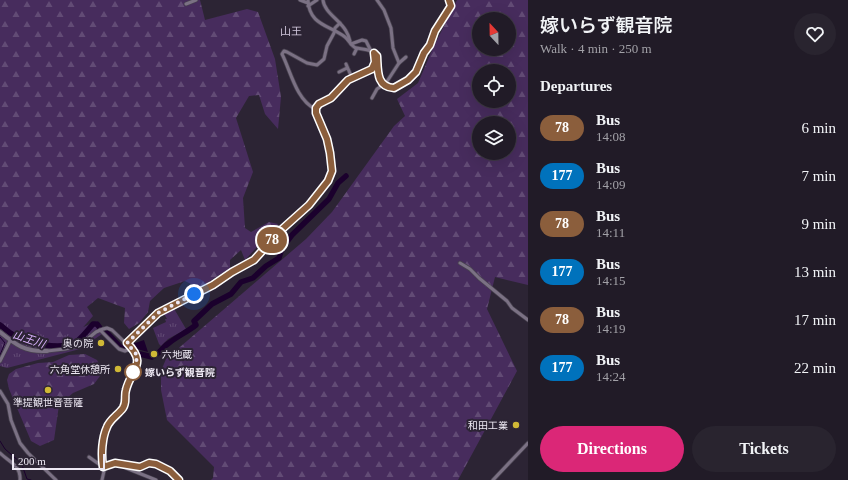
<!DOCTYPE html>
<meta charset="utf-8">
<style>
:root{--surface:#211b27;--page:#29242f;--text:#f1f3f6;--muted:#a2a1a7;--line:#3e3944;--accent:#db2777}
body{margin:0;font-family:"Times New Roman","Noto Sans JP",serif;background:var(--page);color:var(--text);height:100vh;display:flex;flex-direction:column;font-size:15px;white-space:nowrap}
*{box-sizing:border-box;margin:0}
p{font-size:13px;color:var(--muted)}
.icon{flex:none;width:22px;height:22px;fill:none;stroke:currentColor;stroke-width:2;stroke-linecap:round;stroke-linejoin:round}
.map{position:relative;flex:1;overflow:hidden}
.panel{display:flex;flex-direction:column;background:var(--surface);width:320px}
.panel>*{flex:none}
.badge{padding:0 8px;border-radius:13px;font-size:14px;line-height:26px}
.needle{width:26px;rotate:338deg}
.buttons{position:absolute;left:472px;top:12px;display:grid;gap:8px}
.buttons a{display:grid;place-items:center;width:44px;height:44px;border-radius:50%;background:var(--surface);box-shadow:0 4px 16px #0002,0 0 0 1px var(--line);font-size:20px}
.scale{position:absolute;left:12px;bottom:10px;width:93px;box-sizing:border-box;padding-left:4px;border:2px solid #ede8f3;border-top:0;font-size:11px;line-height:14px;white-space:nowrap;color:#ede8f3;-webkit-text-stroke:3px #2c2434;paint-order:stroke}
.you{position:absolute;width:20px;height:20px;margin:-10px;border:3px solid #fff;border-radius:50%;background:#1a73e8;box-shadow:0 0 0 6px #1a73e833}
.map>.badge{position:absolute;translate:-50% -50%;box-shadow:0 0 0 2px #fff}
h2{padding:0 12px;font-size:15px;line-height:36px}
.round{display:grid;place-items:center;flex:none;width:42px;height:42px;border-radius:21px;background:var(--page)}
.head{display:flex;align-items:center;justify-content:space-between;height:68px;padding:0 12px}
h1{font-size:19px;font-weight:600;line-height:30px}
.button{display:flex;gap:8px;margin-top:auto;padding:8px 12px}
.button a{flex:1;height:46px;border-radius:24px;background:var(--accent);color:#fff;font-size:16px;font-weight:600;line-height:46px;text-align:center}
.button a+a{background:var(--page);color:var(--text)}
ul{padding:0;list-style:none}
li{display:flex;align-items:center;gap:12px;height:48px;padding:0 12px}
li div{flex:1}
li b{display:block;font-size:15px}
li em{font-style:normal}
li .badge{min-width:44px;font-weight:700;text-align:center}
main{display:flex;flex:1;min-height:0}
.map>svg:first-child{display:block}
</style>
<main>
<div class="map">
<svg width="528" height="480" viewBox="0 0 528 480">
<defs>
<pattern id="forest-firs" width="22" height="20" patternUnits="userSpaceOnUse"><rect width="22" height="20" fill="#472c5d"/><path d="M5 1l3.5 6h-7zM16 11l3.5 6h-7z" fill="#624b75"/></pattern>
<pattern id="park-tufts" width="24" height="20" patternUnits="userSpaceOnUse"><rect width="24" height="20" fill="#472c5d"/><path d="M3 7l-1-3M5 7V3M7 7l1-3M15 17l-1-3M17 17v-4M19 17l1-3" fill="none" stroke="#624b75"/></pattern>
</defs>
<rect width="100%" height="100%" fill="#2c2434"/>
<g fill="url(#forest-firs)" fill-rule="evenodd">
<polygon points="0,0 200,0 205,20 247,9 258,12 275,59 281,97 278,129 265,114 259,95 249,96 236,118 253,172 243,198 245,228 251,232 269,222 278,224 245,260 241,250 230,260 230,268 199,288 185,281 164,288 150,301 148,312 139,323 129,329 124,323 125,308 98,298 87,307 93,316 79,332 65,340 42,340 0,319"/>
<path d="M457 0H528V285L495 277 487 309 517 371 458 480H211L213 478 214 467 167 420 161 390V371L166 359 306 239 332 212 394 126 405 116 397 99 418 83 433 48ZM479 19H509V49H479ZM479 71H509V101H479ZM479 123H509V153H479Z"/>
<polygon points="85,354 97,360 103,372 94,384 73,393 59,405 54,440 40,446 31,441 9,389 7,380 9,374 16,369 38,363 53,362 69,355"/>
</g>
<g fill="url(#park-tufts)">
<polygon points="173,307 186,329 168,339 161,346 159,344 153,328 166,322 165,319 167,319 163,312"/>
<polygon points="0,316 54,340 97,321 102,334 80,349 7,368 0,366"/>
</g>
<polygon fill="#1b002d" points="144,340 148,352 137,349 132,344"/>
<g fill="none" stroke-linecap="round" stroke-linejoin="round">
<g stroke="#1b002d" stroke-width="1">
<polyline points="0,337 5,343 0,355"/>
<polyline points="0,441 5,449 21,463"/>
<polyline points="22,465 27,479 31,480"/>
</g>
<g stroke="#1b002d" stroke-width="5.5">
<path d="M0 325C4 328 8 332 12 334 27 343 60 351 76 342 82 338 88 330 93 324H97L100 328"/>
<polyline points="106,332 121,348 129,348"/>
<path d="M140 354 152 357C160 354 162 347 169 343 178 336 187 332 196 325L194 321 212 304 231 294 241 282 253 278 266 266 279 258 282 248 292 235 329 199 338 183 346 176"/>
</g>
<g stroke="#48424f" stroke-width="4.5">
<g id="street">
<polyline points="300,0 308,3"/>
<path d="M323 0C324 12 340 20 346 31 348 34 349 37 350 41"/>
<polyline points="186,4 196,0"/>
<polyline points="308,6 317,0"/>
<polyline points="351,44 362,40 366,41 371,51"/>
<path d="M373 53 377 56C378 71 375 83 393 88L401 85 416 72 420 59 430 45 435 31 451 6 449 0"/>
<polyline points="354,54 357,48"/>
<polyline points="399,63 406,57"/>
<polyline points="346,64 352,78"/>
<polyline points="339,72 347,68"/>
<polyline points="372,98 377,89 386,83 399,63 393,48 391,28 384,10 377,0"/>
<path d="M315 109C296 99 291 72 282 54L284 51 287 52 307 63 317 65 324 59 327 46 334 33 335 28 340 23"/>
<polyline points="460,263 470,269 479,278 507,301 512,308 528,320"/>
<polyline points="100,330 119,349 125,351 132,348"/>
<path d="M127 343 158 313 213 285 232 272 254 260 280 231 309 205 319 192 330 177 332 164 327 139 316 113V108L319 104 331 98 348 80 372 69C376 63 376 57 371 51 366 49 361 49 356 48 351 46 349 40 345 37 329 25 309 25 308 0"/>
<polyline points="47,351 65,349 79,346 96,332 103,329 107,328 112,330 136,353 136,364 126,390 124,407 111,420 107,427 102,456 104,471 102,480"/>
<polyline points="0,361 10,341"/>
<polyline points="0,391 8,404 11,420 20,443 28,453 56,480"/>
<path d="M0 453C9 462 21 465 20 480"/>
<polyline points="89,457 103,467 115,463 140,467 149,463 156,464 170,471 179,480"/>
<polyline points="119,463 121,466 156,480"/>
<polyline points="493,480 528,443"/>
</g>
</g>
<g stroke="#48424f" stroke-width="5.5">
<path id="secondary" d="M0 332C16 345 25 352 47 351"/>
</g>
<use href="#street" stroke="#7b7184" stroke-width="3"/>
<use href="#secondary" stroke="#7b7184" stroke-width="4"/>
</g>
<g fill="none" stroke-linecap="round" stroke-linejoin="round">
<g stroke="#fff" stroke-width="9">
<path id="line" d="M179 480 170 471 156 464 149 463 140 467 115 463 103 467C101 454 102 438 107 427 110 419 118 415 123 408 127 402 124 396 126 390 131 369 148 364 127 343L158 313 213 285 232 272 254 260 280 231 309 205 328 181 332 171 330 153 327 139 316 113V108L319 104 331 98 348 80 372 69 375 62 374 53 377 56C378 70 376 87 394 88L408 80 416 72 424 53 430 45 435 31 451 6 449 0"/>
</g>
<use href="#line" stroke="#8b5e3c" stroke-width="6"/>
<polyline stroke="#ede8f3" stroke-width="4" stroke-dasharray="0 7.2" points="133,372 133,373 136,364 137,355 127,343 158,313 194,294"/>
</g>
<g fill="#d0b836" stroke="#2c2434" stroke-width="1.5">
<circle cx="101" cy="343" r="4"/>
<circle cx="154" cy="354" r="4"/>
<circle cx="118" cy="369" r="4"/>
<circle cx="48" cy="390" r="4"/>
<circle cx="516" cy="425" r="4"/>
</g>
<circle fill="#fff" stroke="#8b5e3c" stroke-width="2" cx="133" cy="372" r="8"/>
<g text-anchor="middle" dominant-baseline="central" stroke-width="4" stroke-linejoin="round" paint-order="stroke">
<g font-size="10" fill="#ede8f3" stroke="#2c2434" text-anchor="end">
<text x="93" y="343">奥の院</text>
<text x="162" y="354" text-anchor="start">六地蔵</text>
<text x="110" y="369">六角堂休憩所</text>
<text x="48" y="402" text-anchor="middle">準提観世音菩薩</text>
<text x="508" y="425">和田工業</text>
</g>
<g font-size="10" font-weight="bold" fill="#ede8f3" stroke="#2c2434" text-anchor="start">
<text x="145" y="372">嫁いらず観音院</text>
</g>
<g font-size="11" fill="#d0c6db" stroke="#2c2434">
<text x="291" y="31">山王</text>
</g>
<g font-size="11" font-style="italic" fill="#dab2fe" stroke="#2c2434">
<text transform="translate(29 339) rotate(19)">山王川</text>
</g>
</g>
</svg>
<div class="buttons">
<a><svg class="needle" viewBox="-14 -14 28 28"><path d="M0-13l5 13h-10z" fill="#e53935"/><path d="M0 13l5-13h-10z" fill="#a2a1a7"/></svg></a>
<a><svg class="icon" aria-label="locate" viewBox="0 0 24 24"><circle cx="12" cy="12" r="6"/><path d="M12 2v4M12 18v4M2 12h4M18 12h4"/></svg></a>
<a><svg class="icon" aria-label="layers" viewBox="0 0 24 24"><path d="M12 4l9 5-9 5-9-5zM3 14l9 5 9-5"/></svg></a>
</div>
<div class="scale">200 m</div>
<div class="you" style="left:194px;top:294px"></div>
<b class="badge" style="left:272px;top:240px;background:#8b5e3c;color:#fff">78</b>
</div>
<section class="panel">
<div class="head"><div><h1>嫁いらず観音院</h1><p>Walk · 4 min · 250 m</p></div><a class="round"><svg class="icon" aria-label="heart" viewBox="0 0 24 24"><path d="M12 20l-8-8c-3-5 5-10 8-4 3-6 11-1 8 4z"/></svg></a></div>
<h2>Departures</h2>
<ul>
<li><span class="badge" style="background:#8b5e3c;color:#fff">78</span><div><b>Bus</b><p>14:08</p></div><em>6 min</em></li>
<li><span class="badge" style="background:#0072bc;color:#fff">177</span><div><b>Bus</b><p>14:09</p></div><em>7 min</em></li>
<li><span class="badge" style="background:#8b5e3c;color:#fff">78</span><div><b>Bus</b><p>14:11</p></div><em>9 min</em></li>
<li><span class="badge" style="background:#0072bc;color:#fff">177</span><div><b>Bus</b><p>14:15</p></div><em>13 min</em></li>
<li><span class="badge" style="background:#8b5e3c;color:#fff">78</span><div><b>Bus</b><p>14:19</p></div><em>17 min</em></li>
<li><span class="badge" style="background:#0072bc;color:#fff">177</span><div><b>Bus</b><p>14:24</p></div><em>22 min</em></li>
</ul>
<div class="button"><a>Directions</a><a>Tickets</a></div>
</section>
</main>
